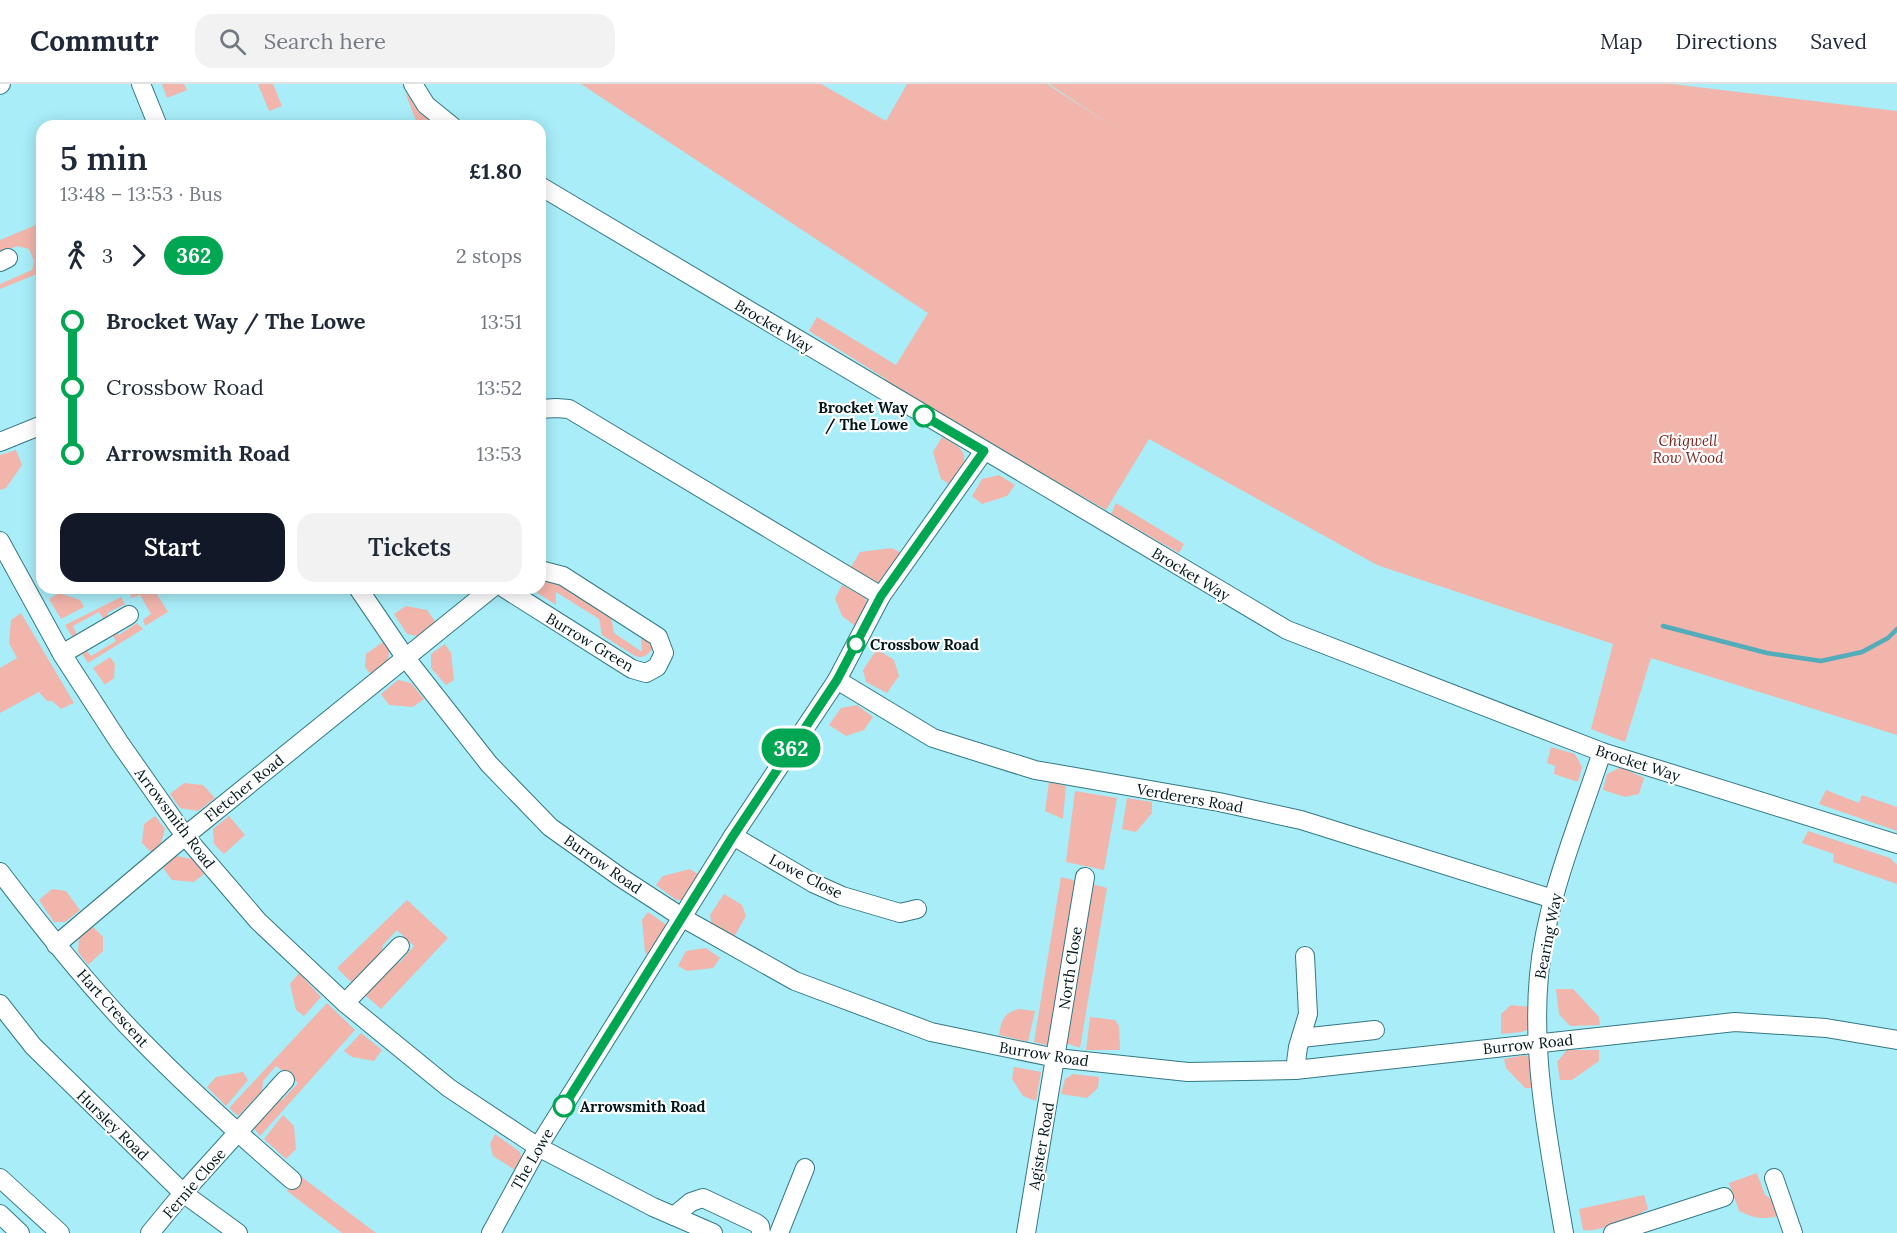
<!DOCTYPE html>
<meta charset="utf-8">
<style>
:root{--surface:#fff;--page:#f2f2f3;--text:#1f2937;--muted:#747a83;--line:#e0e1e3;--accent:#111827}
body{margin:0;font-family:Lora,serif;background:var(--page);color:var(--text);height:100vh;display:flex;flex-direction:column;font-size:22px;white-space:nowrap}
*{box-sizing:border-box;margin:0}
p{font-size:20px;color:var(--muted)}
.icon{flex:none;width:33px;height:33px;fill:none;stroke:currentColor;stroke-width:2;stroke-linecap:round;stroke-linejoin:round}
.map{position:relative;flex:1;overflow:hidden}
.drawer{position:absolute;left:36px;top:36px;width:510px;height:474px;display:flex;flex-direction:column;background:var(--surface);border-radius:18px;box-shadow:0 3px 15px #0003}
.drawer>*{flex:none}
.badge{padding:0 12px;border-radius:20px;font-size:21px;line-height:39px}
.map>.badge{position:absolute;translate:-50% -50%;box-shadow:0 0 0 3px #fff}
.legs{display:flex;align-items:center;gap:9px;height:66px;padding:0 24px;font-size:20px}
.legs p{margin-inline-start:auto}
.headline{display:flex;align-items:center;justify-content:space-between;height:102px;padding:0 24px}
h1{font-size:33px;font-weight:600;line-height:45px}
.button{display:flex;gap:12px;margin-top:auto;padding:12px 24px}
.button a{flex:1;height:69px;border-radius:18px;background:var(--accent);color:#fff;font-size:24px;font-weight:600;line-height:69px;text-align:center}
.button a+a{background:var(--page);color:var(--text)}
ul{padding:0 24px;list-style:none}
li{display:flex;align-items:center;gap:21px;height:66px;font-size:22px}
li i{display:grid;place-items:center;width:9px;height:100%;margin:0 8px;background:currentColor}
li i::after{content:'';width:15px;height:15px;margin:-8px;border:4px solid;border-radius:50%;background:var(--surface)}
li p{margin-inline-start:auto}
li:first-child i{background:linear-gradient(#0000 50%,currentColor 0)}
li:last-child i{background:linear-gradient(currentColor 50%,#0000 0)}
header{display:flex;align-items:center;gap:36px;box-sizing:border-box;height:84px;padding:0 30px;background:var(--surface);border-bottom:2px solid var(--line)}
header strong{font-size:28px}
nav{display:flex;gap:33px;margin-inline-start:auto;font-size:21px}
.search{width:420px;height:54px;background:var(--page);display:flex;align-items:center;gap:15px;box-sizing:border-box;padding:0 21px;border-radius:18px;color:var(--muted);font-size:22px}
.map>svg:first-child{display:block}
</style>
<header>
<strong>Commutr</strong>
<div class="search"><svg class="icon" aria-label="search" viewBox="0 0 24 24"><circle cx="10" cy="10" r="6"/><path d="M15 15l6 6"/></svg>Search here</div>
<nav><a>Map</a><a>Directions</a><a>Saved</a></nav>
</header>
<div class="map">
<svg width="1897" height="1149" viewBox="0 0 1897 1149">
<rect width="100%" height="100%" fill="#a8edf8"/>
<g fill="#f2b5ab">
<polygon points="162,0 184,0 187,6 167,14"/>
<polygon points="258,0 273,0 282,22 269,27"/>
<polygon points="581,0 821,0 886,37 907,0 1047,0 1115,44 1049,0 1672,0 1897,27 1897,651 1651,574 1625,658 1591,645 1613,560 1377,481 1149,355 1106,426 885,299 886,295 809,247 817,233 896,281 928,229"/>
<polygon points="405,8 435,42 418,42"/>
<polygon points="36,141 42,156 42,188 0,205 0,200 32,186 34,177 29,165 17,162 0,169 0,156"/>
<path d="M942 353C972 368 968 376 952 402L941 395 933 368Z"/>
<polygon points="16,366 22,381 6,404 0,406 0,371"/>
<polygon points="999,391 1015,401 1007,412 982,420 972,412 982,395"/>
<polygon points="1116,419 1184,460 1179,469 1111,430"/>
<polygon points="892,464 903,470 886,498 876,498 851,483 860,468"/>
<path d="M540 493 560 500 611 532 614 549 642 568 641 552 652 557 654 562C649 570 645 575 635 572L602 551 599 535 556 508V521L530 504H540Z"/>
<polygon points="842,501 866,514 868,527 858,544 842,532 835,514"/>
<polygon points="139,504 153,504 168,528 145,542 143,536 151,530 140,511 132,514 129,508"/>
<polygon points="59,509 80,516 84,523 61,535 49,515"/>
<polygon points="121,513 125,520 107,529 109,535 105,537 99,528 73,542 77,551 73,554 65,541"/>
<polygon points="406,522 427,526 437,540 421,553 407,550 394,530"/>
<polygon points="21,529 74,619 61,625 52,617 47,617 39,608 0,629 0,584 17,574 9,559 11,536"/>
<polygon points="137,539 143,545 88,579 81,568 86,566 91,572 116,557 111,548 114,546 119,551"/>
<polygon points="383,558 389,565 388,580 372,592 365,583 366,570"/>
<polygon points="445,560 451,569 454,596 446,601 431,584 431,570"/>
<polygon points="877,565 894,576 899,592 887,609 866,598 863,586"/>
<polygon points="110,573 115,580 114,594 105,601 93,584"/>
<polygon points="398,596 411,599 424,615 413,623 389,621 381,610"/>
<polygon points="857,621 873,633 864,646 846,652 829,641 841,624"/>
<polygon points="1551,663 1575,670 1582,683 1578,698 1554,690 1555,682 1547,679"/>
<polygon points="1621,683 1644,694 1639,710 1625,713 1603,706 1607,690"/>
<polygon points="1049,698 1066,702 1063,735 1045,727"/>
<polygon points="184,699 203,701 215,714 198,727 180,724 170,710"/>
<polygon points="1826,706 1859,719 1862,711 1897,723 1897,747 1819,720"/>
<polygon points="1075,707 1117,714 1104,786 1066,778"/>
<polygon points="1127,714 1152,718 1152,729 1136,748 1122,745"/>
<polygon points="155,732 165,745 161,759 151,768 142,759 144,740"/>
<polygon points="229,732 245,751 224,770 214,760 213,745"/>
<polygon points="1808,747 1890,774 1897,781 1897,800 1833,778 1834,770 1802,759"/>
<polygon points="176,772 193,775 204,790 194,798 172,796 163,784"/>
<polygon points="690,785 704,794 689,816 676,816 656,801 663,792"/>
<polygon points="1061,793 1077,797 1051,962 1034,958"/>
<polygon points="1088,799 1107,804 1080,964 1066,959"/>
<polygon points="52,805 66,807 80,826 65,838 54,838 39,816"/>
<polygon points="724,810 742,821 746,832 734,853 712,840 710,831"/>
<polygon points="407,816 448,854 381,925 364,910 393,880 400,878 414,862 397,846 383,861 380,874 354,901 337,884"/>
<polygon points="648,828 665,840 668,852 653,874 645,869 642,836"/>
<polygon points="92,842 103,853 103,867 88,881 78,868 79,852"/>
<polygon points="706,864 720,874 713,884 687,887 678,882 686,867"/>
<polygon points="299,889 321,913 304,932 296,926 290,900"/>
<polygon points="1556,905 1573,905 1599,933 1600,941 1570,942 1559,930"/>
<polygon points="327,919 355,946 260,1052 252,1042 274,1017 282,1016 298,999 276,982 263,997 262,1007 238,1032 229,1024"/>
<polygon points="1511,921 1531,923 1529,945 1522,948 1501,950 1501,930"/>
<path d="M1019 925 1035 927 1028 958 999 951C1001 937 1004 928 1019 925Z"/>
<polygon points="1090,933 1115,936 1119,942 1120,966 1086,966"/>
<polygon points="361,949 382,966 374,977 352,973 344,967"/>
<polygon points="1567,966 1599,966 1599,977 1572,996 1560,996 1557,978"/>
<polygon points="1526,971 1536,980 1538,1004 1525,1004 1506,984 1504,975"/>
<polygon points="1014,983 1041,988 1036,1017 1023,1012 1012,995"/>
<polygon points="243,988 248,996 226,1022 207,1003 216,993"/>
<polygon points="1073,990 1099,993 1098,1004 1087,1014 1061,1010 1065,995"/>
<polygon points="283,1031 294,1042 296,1065 286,1075 264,1055"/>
<polygon points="495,1050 520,1068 522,1078 517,1087 493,1072 490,1060"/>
<path d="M1757 1089 1765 1111 1774 1117 1779 1132C1762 1136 1754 1134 1739 1127L1729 1099Z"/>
<polygon points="299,1091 376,1149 342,1149 287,1107"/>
<path d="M1644 1111 1648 1125C1635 1133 1597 1149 1583 1146L1579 1125Z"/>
</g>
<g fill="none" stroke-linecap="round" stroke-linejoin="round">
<polyline stroke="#53acba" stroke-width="4.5" points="1663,542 1767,569 1821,577 1862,568 1888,554 1897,545"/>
<g stroke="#347883" stroke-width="20">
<g id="minor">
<polyline points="141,0 158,42"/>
<polyline points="413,0 426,21 452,42"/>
<polyline points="0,1 1,0"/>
<polyline points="540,102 1287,546 1602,668 1897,760"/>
<polyline points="0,178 8,174"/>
<polyline points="540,325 556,324 569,325 881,512"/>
<polyline points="0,358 42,341"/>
<polyline points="0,457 62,570 119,658 185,752 258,837 345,919 449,1004 538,1063 653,1123 713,1149"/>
<polyline points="358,504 405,573 489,680 550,743 620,793 683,834 795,897 931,948 1056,974 1188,988 1295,986 1735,938 1826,944 1897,956"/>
<polyline points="504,504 632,585 646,589 657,583 664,569 658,553 563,492 540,486"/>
<polyline points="62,570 129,531"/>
<polyline points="837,596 933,654 1035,686 1219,718 1301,736 1553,815"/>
<polyline points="733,752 813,799 842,812 900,829 917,825"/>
<path d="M0 788C44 846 90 904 141 956 189 1005 240 1051 292 1096"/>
<polyline points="56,861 185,752 492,504"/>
<polyline points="345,919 400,862"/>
<polyline points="0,920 33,962 183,1109 238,1149"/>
<polyline points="1301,954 1375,946"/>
<polyline points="1295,986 1298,963 1308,930 1305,872"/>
<polyline points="0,1094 60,1149"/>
<polyline points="1774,1094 1793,1149"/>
<polyline points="0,1130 20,1149"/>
<polyline points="674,1132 691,1118 703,1114 756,1139 760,1142 761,1149"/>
<polyline points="150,1149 183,1109 285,996"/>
<polyline points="491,1149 538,1063 733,752 837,596 881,512 984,367"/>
<polyline points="779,1149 805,1084"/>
<polyline points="1026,1149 1085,793"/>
<path d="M1564 1149C1550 1066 1531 976 1539 891 1546 815 1578 741 1602 668"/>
<polyline points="1613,1149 1724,1113"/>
</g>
</g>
<use href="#minor" stroke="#fff" stroke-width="18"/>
</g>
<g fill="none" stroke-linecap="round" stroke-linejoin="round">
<g stroke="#fff" stroke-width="14">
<polyline id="line-1" points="564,1022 733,752 837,596 881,512 984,367 924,332"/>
</g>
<use href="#line-1" stroke="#00a651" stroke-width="9"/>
</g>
<g fill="#fff" stroke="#00a651" stroke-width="3">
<circle cx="924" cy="332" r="10"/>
<circle cx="856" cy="560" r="8"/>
<circle cx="564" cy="1022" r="10"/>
</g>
<g text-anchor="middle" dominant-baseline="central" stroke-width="4.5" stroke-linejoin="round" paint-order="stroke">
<g font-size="15" fill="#00161a" stroke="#fff">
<text transform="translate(774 242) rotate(31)">Brocket Way</text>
<text transform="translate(1191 490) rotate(31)">Brocket Way</text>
<text transform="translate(590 558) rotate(31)">Burrow Green</text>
<text transform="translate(1638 679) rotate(18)">Brocket Way</text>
<text transform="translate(244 704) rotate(-39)">Fletcher Road</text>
<text transform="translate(1190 714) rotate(10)">Verderers Road</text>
<text transform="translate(175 734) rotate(53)">Arrowsmith Road</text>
<text transform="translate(603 780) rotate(35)">Burrow Road</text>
<text transform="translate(806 792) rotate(27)">Lowe Close</text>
<text transform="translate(1548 852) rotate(-79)">Bearing Way</text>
<text transform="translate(1070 884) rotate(-81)">North Close</text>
<text transform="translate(113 924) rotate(48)">Hart Crescent</text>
<text transform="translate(1528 960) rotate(-6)">Burrow Road</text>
<text transform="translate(1044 970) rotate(9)">Burrow Road</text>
<text transform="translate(113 1041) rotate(44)">Hursley Road</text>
<text transform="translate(1041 1062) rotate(-80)">Agister Road</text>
<text transform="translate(532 1075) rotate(-60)">The Lowe</text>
<text transform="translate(194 1099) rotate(-49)">Fernie Close</text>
</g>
<g font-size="15" font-weight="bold" fill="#00161a" stroke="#fff" text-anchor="start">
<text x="908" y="323" text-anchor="end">Brocket Way<tspan x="908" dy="17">/ The Lowe</tspan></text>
<text x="870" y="560">Crossbow Road</text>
<text x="580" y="1022">Arrowsmith Road</text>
</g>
<g font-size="15" font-style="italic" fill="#77251d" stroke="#fff">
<text x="1688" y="356">Chigwell<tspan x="1688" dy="17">Row Wood</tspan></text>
</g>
</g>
</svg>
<b class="badge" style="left:791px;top:664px;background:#00a651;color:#fff">362</b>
<section class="drawer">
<div class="headline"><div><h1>5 min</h1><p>13:48 – 13:53 · Bus</p></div><b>£1.80</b></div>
<div class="legs"><svg class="icon" aria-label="walk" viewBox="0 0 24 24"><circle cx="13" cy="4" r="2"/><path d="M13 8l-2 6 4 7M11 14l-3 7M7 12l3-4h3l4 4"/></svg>3<svg class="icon" aria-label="forward" viewBox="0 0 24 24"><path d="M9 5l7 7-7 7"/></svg><b class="badge" style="background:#00a651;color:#fff">362</b><p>2 stops</p></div>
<ul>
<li><i style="color:#00a651"></i><b>Brocket Way / The Lowe</b><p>13:51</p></li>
<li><i style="color:#00a651"></i><span>Crossbow Road</span><p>13:52</p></li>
<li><i style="color:#00a651"></i><b>Arrowsmith Road</b><p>13:53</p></li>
</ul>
<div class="button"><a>Start</a><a>Tickets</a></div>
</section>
</div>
